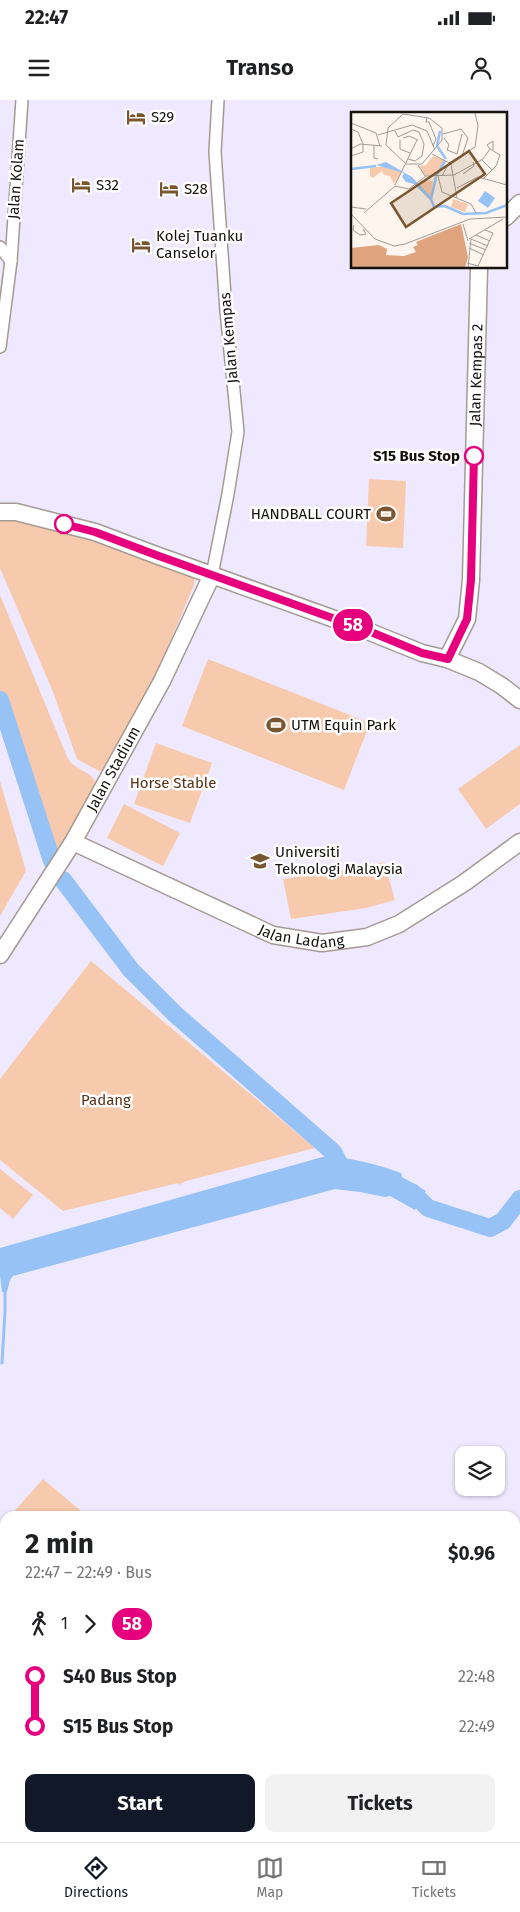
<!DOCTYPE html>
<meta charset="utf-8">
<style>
:root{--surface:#fff;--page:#f2f2f2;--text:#202124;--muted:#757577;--line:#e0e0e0;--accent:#111827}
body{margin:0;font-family:"Fira Sans",sans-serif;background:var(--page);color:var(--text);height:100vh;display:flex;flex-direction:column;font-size:19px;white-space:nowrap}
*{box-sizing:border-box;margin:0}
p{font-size:16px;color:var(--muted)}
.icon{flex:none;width:28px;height:28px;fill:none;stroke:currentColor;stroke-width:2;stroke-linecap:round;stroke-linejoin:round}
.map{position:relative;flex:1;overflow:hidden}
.panel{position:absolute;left:0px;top:1411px;width:520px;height:331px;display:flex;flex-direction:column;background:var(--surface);border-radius:15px 15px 0 0;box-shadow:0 1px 4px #0004}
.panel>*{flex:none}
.badge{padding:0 10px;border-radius:16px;font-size:18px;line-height:32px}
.controls{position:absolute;left:455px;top:1346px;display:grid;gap:10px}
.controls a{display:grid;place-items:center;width:50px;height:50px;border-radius:10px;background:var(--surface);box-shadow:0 1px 4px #0004;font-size:25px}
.map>.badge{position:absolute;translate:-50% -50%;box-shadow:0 0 0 2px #fff}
.legs{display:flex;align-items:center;gap:8px;height:55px;padding:0 25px;font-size:16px}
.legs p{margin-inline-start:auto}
.headline{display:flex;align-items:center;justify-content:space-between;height:85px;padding:0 25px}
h1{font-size:28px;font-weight:700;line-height:38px}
.cta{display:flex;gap:10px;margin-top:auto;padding:10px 25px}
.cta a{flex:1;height:58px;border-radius:10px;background:var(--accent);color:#fff;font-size:20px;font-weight:700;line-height:58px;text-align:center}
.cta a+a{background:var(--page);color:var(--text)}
ul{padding:0 25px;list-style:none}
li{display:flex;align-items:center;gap:18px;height:50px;font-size:19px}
li i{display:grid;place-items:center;width:8px;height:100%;margin:0 6px;background:currentColor}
li i::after{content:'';width:12px;height:12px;margin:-6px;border:4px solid;border-radius:50%;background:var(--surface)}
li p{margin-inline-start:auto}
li:first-child i{background:linear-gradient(#0000 50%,currentColor 0)}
li:last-child i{background:linear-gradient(currentColor 50%,#0000 0)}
.status{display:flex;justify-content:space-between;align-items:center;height:35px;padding:0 25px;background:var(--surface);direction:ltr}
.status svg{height:14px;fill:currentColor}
header{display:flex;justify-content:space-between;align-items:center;height:65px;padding:0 25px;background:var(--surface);font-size:22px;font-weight:700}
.tab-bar{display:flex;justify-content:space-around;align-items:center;height:70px;border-top:1px solid var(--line);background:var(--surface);font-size:14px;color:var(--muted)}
.tab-bar a{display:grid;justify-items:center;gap:2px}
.tab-bar .selected{color:var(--accent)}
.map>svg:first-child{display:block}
</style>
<div class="status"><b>22:47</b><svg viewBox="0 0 49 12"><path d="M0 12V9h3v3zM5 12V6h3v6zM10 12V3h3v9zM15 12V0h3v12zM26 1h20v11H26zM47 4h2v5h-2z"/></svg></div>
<header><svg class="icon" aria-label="menu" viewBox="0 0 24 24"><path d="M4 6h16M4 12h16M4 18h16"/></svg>Transo<svg class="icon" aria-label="person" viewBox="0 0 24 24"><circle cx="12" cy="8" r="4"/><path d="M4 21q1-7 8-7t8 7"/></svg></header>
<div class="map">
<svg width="520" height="1742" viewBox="0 0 520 1742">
<rect width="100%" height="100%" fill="#fef5ef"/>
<path fill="#eee9ff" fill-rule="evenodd" d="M0 0H520V1742H0ZM352 14H506V168H352ZM464 1355H496V1388H464ZM5 1416H515V1738H5Z"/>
<g fill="#f8caad">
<polygon points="369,379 406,381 403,448 366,446"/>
<polygon points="0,416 4,416 141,455 195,476 194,485 151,587 105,670 99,671 77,659 53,592 0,468"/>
<path d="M0 495 68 659C76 671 92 671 97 685L56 761 0 591Z"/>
<polygon points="208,559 370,623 344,690 182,626"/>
<polygon points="156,643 212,663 190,723 134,704"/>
<polygon points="520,645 520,704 486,729 458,689"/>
<polygon points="0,681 26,771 0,816"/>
<polygon points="124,704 180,733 163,766 107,738"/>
<polygon points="384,762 395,800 366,808 291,819 283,779 358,768"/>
<polygon points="91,861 315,1048 186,1081 179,1085 178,1083 63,1111 0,1060 0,979"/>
<polygon points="0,1069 33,1095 13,1119 0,1108"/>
<polygon points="43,1379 87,1416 10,1416"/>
<polygon points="5,1422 5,1573 0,1579 0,1427"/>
</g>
<path fill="#97c2f6" d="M326 1056C353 1058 376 1064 401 1073L402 1077 426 1091 415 1110 390 1096 385 1097 360 1092 335 1089 13 1176 10 1180 7 1192H2L0 1176V1148Z"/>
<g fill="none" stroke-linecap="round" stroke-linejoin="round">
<polyline stroke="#97c2f6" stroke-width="3" points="2,1263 5,1212 5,1189"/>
<g stroke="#97c2f6" stroke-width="18">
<polyline points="0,600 52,761"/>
<polyline points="63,780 131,870 175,914 333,1052 344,1072 349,1073"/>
<polyline points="402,1088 413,1093 428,1108 490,1128 503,1121 520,1099"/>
</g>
<g stroke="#a59a93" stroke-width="14">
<g id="street">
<polyline points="0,147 11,161"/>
<polyline points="0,247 11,161 22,0"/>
<polyline points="212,475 228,394 238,332 226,211 215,52 218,0"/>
</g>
</g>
<g stroke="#a59a93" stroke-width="19">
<g id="secondary">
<polyline points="506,117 520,103"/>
<polyline points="0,412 16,412 95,432 156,455 365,530 422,553 447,559 479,572 502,586 520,600"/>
<path id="s1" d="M447 559 467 519 471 480 479 168"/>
<path id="s2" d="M73 742 273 835 322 843 367 837 399 824 464 783 520 742"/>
<path id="s3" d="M0 855 73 742 162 581 212 475"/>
</g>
</g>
<use href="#street" stroke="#fff" stroke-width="11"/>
<use href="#secondary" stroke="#fff" stroke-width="16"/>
</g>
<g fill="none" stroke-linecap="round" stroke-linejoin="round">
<g stroke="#fff" stroke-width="11">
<polyline id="line-1" points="64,424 95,432 156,455 366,530 422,553 448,559 467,519 471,480 474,356"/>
</g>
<use href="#line-1" stroke="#e6007e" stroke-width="8"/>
</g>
<defs>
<g id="hotel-bare" transform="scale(1.5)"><path d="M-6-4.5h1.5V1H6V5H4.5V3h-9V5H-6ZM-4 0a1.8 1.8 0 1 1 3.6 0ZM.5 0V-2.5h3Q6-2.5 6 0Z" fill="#79562f" stroke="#fff" stroke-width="2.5" paint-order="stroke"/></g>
<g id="stadium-bare" transform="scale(1.5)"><path d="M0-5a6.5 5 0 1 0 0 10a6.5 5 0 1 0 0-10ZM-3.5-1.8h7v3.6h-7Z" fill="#79562f" stroke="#fff" stroke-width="2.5" paint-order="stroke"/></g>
<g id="university-bare" transform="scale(1.5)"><path d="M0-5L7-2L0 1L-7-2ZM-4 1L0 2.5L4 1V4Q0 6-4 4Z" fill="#79562f" stroke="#fff" stroke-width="2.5" paint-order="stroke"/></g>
</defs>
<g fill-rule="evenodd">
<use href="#hotel-bare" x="136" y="17"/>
<use href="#hotel-bare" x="81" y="85"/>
<use href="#hotel-bare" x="169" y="89"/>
<use href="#hotel-bare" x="141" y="145"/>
<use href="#stadium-bare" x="386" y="414"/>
<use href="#stadium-bare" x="276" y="625"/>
<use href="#university-bare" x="260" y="761"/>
</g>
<g fill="#fff" stroke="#e6007e" stroke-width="2.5">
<circle cx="474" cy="356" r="9"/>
<circle cx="64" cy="424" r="9"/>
</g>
<g text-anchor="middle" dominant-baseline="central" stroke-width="5" stroke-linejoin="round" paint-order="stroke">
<g font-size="15" fill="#15110f" stroke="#fff" text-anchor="start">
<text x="151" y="17">S29</text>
<text x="96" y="85">S32</text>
<text x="184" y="89">S28</text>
<text x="156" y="136">Kolej Tuanku<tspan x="156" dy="17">Canselor</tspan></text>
<text x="371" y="414" text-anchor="end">HANDBALL COURT</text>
<text x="291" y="625">UTM Equin Park</text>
<text x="275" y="752">Universiti<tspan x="275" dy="17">Teknologi Malaysia</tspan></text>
</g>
<g font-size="15" fill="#15110f" stroke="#fff">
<text transform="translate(16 79) rotate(-86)">Jalan Kolam</text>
<text transform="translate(229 238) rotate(-95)">Jalan Kempas</text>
<text stroke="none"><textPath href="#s1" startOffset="289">Jalan Kempas 2</textPath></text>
<text stroke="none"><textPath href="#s3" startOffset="218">Jalan Stadium</textPath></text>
<text stroke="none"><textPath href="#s2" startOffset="249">Jalan Ladang</textPath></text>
</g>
<g font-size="15" font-weight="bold" fill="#15110f" stroke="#fff" text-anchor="end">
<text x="460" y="356">S15 Bus Stop</text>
</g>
<g font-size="15" fill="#593215" stroke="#fff">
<text x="173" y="683">Horse Stable</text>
<text x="106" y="1000">Padang</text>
</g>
</g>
<g transform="translate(351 12)">
<rect width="156" height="156" fill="#fef5ef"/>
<path d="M82 44 93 48 90 56 84 63H73L69 54 75 53ZM25 55H38L51 60 43 72 39 64 33 63 31 59 22 66 19 64V56ZM69 68 82 69 80 85 68 73ZM102 87 117 92 114 100 100 95Z" fill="#f8caad"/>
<path d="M110 112 117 145 114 156H0V136L28 133 36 137 35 143 53 144 65 140 62 135 67 133 65 130Z" fill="#dfa47d"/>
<path d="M35 50 61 65 80 85 82 91 63 72 55 70 51 65 53 61 25 53ZM134 79 144 86 137 96 127 89Z" fill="#97c2f6"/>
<path fill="none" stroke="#97c2f6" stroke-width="2.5" d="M89 19 86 34 95 47M0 57 25 54M85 64 94 49M85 65 80 87 83 95 94 94 112 102 135 101 156 93"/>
<path fill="none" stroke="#a19a95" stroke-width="1" d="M124 1 127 14 124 35M52 2 78 6 91 16V28L71 52H55L35 33 37 16ZM76 6 75 10H78L85 27 82 34M0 11 25 21 29 34M0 17 7 20 12 32V40L0 44M44 19 47 25 62 18 68 20 73 32 71 44 64 49 57 47M92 22 110 17 117 26 111 44M27 23 61 13 76 19 84 38M52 26 58 24 67 28M93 26 98 33 96 38 106 42M49 28V37L59 41M23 33V46L27 47M0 37 9 32 31 34M139 37 136 33 142 29V38M81 42 100 52 106 86M106 42 111 22M130 47 141 58M67 53 74 64 103 63 132 47 139 37M112 62 123 54 122 50M87 64 91 80 120 92 125 101M91 64 98 51 124 35M133 66 145 54 149 43 139 37M44 73 66 28M44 74 58 77 75 64M106 76 127 65 156 73M0 95 15 97M13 101 44 74M0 102 24 127 43 134 54 132 119 107 156 105M112 112 117 129M3 113 2 118 9 123 15 122 12 117M125 123 139 129M118 127 152 107M120 127 137 134M118 131 135 138M118 136 133 143M116 151 127 154 142 121 134 118M117 156 120 127"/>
<path fill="#79562f" fill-opacity="0.15" stroke="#79562f" stroke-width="2.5" d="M118 39 134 62 55 115 40 91Z"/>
<rect width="156" height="156" fill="none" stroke="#15110f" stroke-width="2.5"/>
</g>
</svg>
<div class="controls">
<a><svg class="icon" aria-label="layers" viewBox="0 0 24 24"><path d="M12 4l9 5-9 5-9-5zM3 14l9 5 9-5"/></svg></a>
</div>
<b class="badge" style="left:353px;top:525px;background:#e6007e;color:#fff">58</b>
<section class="panel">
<div class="headline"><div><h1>2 min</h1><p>22:47 – 22:49 · Bus</p></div><b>$0.96</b></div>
<div class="legs"><svg class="icon" aria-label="walk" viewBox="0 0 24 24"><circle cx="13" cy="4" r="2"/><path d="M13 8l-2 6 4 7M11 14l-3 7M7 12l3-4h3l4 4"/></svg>1<svg class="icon" aria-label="forward" viewBox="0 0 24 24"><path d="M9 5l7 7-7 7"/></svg><b class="badge" style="background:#e6007e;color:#fff">58</b></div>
<ul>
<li><i style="color:#e6007e"></i><b>S40 Bus Stop</b><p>22:48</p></li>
<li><i style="color:#e6007e"></i><b>S15 Bus Stop</b><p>22:49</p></li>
</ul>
<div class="cta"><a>Start</a><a>Tickets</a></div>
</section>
</div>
<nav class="tab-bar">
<a class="selected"><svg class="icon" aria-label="directions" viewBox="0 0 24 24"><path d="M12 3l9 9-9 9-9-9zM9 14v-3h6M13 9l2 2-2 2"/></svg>Directions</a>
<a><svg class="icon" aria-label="map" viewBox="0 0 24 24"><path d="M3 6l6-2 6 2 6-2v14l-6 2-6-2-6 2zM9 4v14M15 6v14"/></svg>Map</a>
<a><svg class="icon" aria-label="tickets" viewBox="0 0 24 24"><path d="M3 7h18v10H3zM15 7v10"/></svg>Tickets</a>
</nav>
